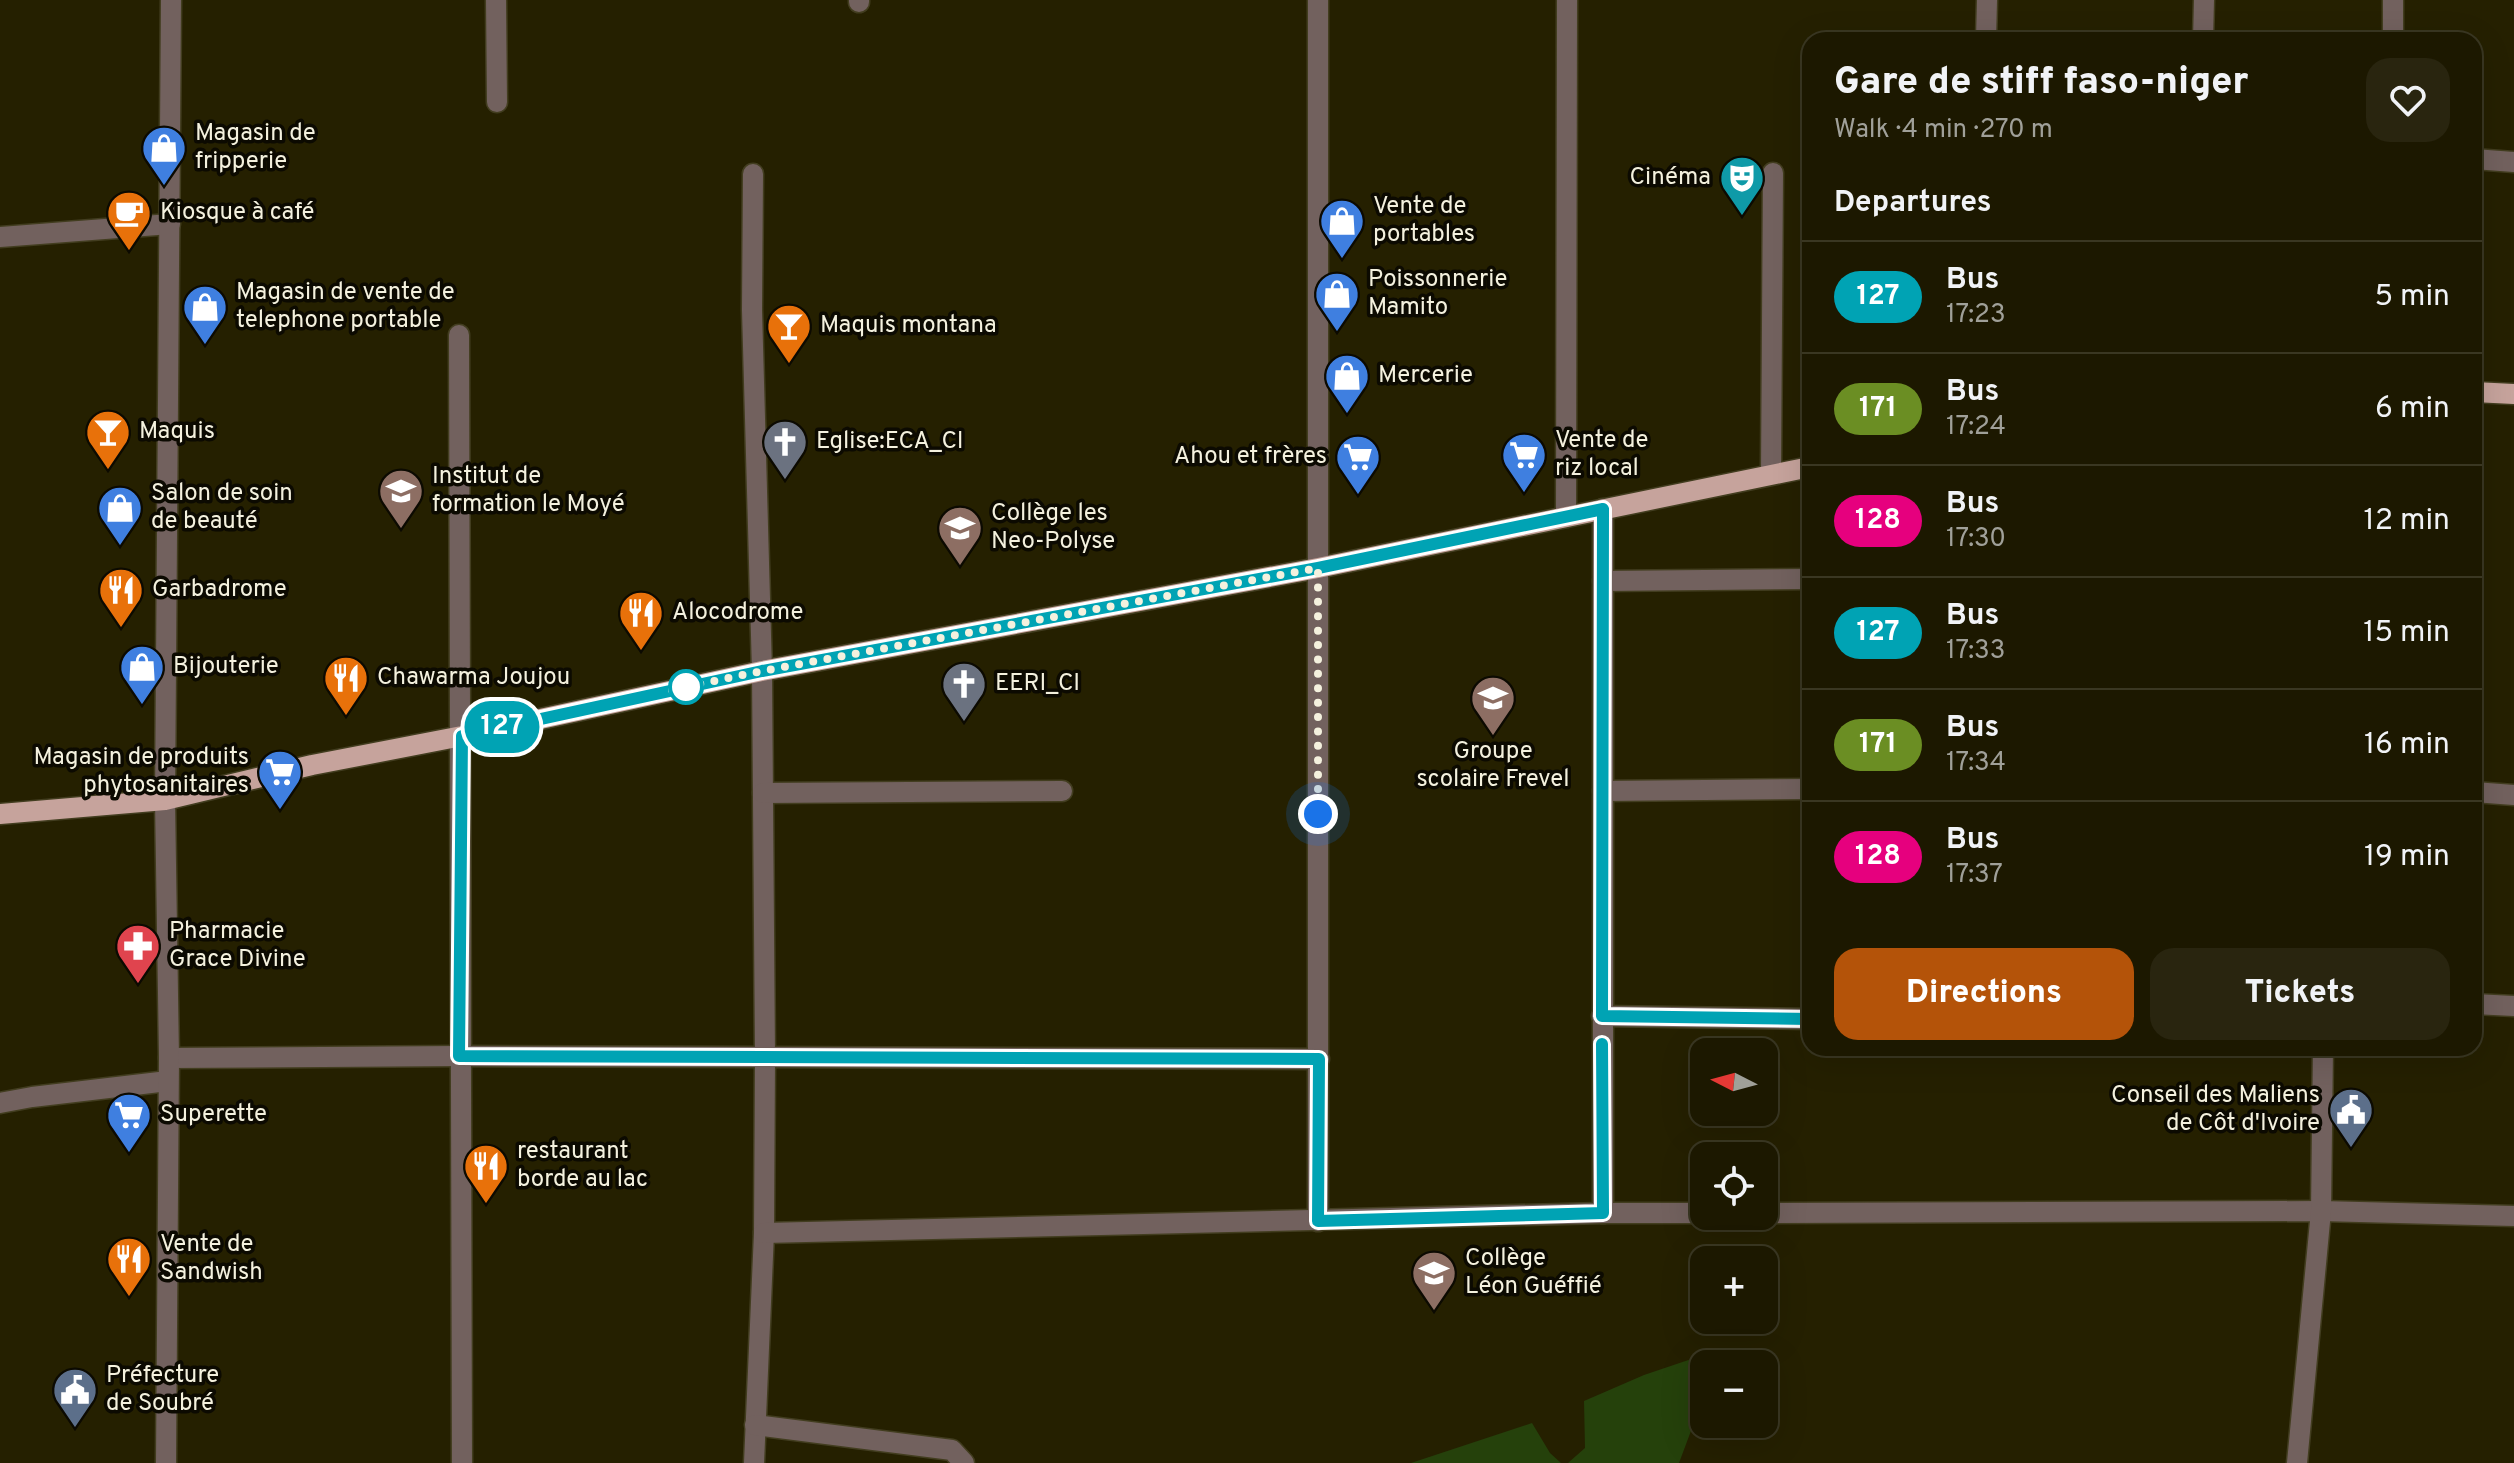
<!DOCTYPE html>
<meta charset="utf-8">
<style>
:root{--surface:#1c1800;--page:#29250f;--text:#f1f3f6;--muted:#a0a099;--line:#3a3722;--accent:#b45309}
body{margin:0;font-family:Overpass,sans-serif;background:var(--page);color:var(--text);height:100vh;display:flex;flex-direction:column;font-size:30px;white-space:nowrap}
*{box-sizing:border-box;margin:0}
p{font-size:26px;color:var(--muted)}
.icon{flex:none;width:44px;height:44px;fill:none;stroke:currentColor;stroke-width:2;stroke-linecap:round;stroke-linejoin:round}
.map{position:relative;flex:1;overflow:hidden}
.panel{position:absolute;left:1802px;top:32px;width:680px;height:1024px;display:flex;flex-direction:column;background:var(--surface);border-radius:24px;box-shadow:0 8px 32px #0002,0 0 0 2px var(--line)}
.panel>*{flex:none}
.badge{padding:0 16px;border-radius:26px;font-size:28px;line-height:52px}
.needle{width:52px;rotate:276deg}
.buttons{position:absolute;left:1690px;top:1038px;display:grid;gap:16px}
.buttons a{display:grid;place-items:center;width:88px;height:88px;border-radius:16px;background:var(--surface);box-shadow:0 8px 32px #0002,0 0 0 2px var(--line);font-size:40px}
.you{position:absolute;width:40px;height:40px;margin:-20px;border:6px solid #fff;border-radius:50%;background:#1a73e8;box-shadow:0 0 0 12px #1a73e833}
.map>.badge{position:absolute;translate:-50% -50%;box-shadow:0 0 0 4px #fff}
h2{padding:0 32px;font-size:30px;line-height:72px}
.round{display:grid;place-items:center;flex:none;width:84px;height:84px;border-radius:24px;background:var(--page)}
.summary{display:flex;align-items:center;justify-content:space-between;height:136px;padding:0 32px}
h1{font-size:38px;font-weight:800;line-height:60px}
.cta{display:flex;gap:16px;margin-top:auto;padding:16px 32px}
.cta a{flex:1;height:92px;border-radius:24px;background:var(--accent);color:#fff;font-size:32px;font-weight:800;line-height:92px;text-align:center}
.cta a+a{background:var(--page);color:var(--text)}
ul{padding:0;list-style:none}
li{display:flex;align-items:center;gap:24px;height:112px;padding:0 32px;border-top:2px solid var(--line)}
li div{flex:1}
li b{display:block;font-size:30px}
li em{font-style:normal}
li .badge{min-width:88px;font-weight:700;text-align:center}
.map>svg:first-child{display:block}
</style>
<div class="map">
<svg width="2514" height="1463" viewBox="0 0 2514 1463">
<rect width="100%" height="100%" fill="#252000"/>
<g fill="#25410b">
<polygon points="1721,1349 1716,1364 1704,1364 1704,1396 1679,1463 1568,1463 1585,1448 1584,1401 1644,1375"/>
<polygon points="1532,1423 1550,1453 1561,1463 1411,1463"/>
</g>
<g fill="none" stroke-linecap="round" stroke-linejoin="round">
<g stroke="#423d1f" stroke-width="23">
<g id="minor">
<polyline points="496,0 497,102"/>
<polyline points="859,0 859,2"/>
<polyline points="1318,0 1318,1221"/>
<polyline points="1986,40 1987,0"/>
<polyline points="2203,40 2204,0"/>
<polyline points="2393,40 2393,0"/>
<polyline points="2474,159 2514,162"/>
<polyline points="753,174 752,310 762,671 765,1057 764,1233 754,1463"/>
<polyline points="0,237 170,224"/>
<path d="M459 335C462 711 459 1087 462 1463"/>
<polyline points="1771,474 1773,173"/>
<polyline points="1603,509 1603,1213"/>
<polyline points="1566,517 1567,0"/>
<polyline points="1603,581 1810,579"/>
<polyline points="1603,791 1810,789"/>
<polyline points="2474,792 2514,795"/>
<polyline points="763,793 1062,791"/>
<polyline points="2474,1004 2514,1006"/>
<polyline points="1602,1016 1810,1019"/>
<polyline points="169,1058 459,1056 1319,1059"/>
<polyline points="0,1103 32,1097 168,1081"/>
<polyline points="1764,1213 2321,1211 2514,1216"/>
<polyline points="764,1233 1603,1213 1704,1213"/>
<polyline points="755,1425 952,1450 964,1463"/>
<polyline points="166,1463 169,1058 165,800 171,0"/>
<polyline points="2297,1463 2321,1211 2323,1048"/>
</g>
</g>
<g stroke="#423d1f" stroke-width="23">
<g id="major">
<polyline points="2474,392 2514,394"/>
<polyline points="0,814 165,800 312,765 462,736 762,671 1318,568 1810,467"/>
</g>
</g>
<use href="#minor" stroke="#72615e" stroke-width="20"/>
<use href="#major" stroke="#c6a39c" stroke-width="20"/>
</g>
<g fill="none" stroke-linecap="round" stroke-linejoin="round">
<g stroke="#fff" stroke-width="18">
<polyline id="line" points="1602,1044 1603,1213 1318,1221 1319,1059 459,1056 462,736 762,671 1318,568 1603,509 1602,1016 1810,1019"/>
</g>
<use href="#line" stroke="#00a3b4" stroke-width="12"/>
<polyline stroke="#f4f1de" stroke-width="8" stroke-dasharray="0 14.4" points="686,687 672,690 762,671 1318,568 1318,814"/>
</g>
<defs>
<g id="shop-pin" transform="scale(2.3)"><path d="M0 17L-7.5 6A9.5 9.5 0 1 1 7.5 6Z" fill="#3f7fe0" stroke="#0c0a01"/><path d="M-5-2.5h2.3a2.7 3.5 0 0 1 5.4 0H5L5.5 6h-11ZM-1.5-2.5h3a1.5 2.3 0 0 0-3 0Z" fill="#fff"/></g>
<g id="theatre-pin" transform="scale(2.3)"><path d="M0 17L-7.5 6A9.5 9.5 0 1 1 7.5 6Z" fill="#0f9aa8" stroke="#0c0a01"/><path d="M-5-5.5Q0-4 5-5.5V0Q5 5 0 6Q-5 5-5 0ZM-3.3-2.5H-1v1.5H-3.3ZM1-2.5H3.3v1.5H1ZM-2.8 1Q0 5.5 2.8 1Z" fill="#fff"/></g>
<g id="cafe-pin" transform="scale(2.3)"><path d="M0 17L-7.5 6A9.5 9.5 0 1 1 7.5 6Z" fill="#e8710a" stroke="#0c0a01"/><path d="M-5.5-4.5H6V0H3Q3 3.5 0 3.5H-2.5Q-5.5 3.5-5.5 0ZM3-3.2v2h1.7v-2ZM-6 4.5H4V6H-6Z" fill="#fff"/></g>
<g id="bar-pin" transform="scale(2.3)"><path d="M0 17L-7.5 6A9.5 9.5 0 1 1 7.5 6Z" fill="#e8710a" stroke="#0c0a01"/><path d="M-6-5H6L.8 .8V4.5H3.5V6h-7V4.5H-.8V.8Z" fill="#fff"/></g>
<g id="church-pin" transform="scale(2.3)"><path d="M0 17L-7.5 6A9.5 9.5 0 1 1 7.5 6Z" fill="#6b7280" stroke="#0c0a01"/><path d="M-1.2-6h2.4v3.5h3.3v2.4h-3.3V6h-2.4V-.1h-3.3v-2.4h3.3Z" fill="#fff"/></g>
<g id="supermarket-pin" transform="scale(2.3)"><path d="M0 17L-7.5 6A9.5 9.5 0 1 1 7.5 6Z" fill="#3f7fe0" stroke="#0c0a01"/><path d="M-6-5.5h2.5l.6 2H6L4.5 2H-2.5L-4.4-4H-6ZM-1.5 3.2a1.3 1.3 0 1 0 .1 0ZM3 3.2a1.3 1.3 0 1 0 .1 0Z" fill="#fff"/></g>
<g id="school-pin" transform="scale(2.3)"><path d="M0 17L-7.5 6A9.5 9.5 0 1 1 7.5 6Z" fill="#8d6e63" stroke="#0c0a01"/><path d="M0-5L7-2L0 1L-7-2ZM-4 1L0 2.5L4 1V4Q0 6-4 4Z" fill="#fff"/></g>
<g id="restaurant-pin" transform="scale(2.3)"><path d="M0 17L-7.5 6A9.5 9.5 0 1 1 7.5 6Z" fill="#e8710a" stroke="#0c0a01"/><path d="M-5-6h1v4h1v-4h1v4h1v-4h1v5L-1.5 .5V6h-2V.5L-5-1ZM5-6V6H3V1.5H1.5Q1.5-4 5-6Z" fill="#fff"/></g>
<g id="pharmacy-pin" transform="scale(2.3)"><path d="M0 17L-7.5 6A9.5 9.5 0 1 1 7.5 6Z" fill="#e0444e" stroke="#0c0a01"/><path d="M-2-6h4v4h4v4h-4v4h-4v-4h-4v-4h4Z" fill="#fff"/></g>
<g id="civic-pin" transform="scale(2.3)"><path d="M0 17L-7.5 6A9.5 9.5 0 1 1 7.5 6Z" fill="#5c6f8a" stroke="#0c0a01"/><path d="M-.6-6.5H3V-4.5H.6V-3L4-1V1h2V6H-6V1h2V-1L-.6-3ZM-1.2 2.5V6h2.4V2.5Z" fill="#fff"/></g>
</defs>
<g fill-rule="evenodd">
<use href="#shop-pin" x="164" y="148"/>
<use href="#theatre-pin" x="1742" y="178"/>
<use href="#cafe-pin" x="129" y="213"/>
<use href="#shop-pin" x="1342" y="221"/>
<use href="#shop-pin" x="1337" y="294"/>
<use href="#shop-pin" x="205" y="307"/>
<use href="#bar-pin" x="789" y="326"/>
<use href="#shop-pin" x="1347" y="376"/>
<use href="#bar-pin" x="108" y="432"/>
<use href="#church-pin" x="785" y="442"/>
<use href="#supermarket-pin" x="1524" y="455"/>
<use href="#supermarket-pin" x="1358" y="457"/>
<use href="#school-pin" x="401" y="491"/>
<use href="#shop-pin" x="120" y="508"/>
<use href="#school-pin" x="960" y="528"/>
<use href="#restaurant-pin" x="121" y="590"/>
<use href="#restaurant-pin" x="641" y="613"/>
<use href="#shop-pin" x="142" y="667"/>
<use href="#restaurant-pin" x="346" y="678"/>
<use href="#church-pin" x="964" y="684"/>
<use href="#school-pin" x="1493" y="698"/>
<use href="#supermarket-pin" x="280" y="772"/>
<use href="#pharmacy-pin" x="138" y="946"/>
<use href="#civic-pin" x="2351" y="1110"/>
<use href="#supermarket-pin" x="129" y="1115"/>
<use href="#restaurant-pin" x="486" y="1166"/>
<use href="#restaurant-pin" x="129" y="1259"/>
<use href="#school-pin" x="1434" y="1273"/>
<use href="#civic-pin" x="75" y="1390"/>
</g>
<circle fill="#fff" stroke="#00a3b4" stroke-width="4" cx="686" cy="687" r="16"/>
<g text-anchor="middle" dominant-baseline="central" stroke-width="7" stroke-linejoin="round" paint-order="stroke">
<g font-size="24" fill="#f4f1de" stroke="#0c0a01" text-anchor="start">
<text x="195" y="134">Magasin de<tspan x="195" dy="28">fripperie</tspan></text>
<text x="1711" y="178" text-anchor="end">Cinéma</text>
<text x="1373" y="207">Vente de<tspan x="1373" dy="28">portables</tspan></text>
<text x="160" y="213">Kiosque à café</text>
<text x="1368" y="280">Poissonnerie<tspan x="1368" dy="28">Mamito</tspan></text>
<text x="236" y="293">Magasin de vente de<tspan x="236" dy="28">telephone portable</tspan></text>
<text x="820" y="326">Maquis montana</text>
<text x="1378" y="376">Mercerie</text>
<text x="139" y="432">Maquis</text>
<text x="1555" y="441">Vente de<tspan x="1555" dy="28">riz local</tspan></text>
<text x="816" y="442">Eglise:ECA_CI</text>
<text x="1327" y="457" text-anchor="end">Ahou et frères</text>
<text x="432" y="477">Institut de<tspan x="432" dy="28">formation le Moyé</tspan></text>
<text x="151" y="494">Salon de soin<tspan x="151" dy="28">de beauté</tspan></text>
<text x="991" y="514">Collège les<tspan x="991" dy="28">Neo-Polyse</tspan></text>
<text x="152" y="590">Garbadrome</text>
<text x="672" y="613">Alocodrome</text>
<text x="173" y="667">Bijouterie</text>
<text x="377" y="678">Chawarma Joujou</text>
<text x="995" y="684">EERI_CI</text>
<text x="1493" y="752" text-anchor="middle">Groupe<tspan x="1493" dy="28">scolaire Frevel</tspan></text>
<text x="249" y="758" text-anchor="end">Magasin de produits<tspan x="249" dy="28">phytosanitaires</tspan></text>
<text x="169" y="932">Pharmacie<tspan x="169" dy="28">Grace Divine</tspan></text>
<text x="2320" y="1096" text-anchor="end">Conseil des Maliens<tspan x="2320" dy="28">de Côt d'Ivoire</tspan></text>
<text x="160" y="1115">Superette</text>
<text x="517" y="1152">restaurant<tspan x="517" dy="28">borde au lac</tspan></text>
<text x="160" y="1245">Vente de<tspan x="160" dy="28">Sandwish</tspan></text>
<text x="1465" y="1259">Collège<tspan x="1465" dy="28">Léon Guéffié</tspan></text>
<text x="106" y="1376">Préfecture<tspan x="106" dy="28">de Soubré</tspan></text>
</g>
</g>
</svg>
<div class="buttons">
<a><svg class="needle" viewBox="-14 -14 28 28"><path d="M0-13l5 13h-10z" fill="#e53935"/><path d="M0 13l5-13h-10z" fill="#a0a099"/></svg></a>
<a><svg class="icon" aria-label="locate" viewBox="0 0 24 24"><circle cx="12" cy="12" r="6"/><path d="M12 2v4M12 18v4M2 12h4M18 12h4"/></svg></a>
<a>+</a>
<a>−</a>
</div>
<div class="you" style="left:1318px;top:814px"></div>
<b class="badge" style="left:502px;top:727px;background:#00a3b4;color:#fff">127</b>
<section class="panel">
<div class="summary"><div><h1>Gare de stiff faso-niger</h1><p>Walk · 4 min · 270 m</p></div><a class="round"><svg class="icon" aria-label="heart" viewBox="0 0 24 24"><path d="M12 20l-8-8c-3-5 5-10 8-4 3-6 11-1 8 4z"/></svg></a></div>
<h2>Departures</h2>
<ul>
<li><span class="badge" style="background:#00a3b4;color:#fff">127</span><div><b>Bus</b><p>17:23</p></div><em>5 min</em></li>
<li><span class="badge" style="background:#6b8e23;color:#fff">171</span><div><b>Bus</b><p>17:24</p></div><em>6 min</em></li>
<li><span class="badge" style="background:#e6007e;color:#fff">128</span><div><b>Bus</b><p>17:30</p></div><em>12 min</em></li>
<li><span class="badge" style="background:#00a3b4;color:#fff">127</span><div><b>Bus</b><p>17:33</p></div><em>15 min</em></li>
<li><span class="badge" style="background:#6b8e23;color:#fff">171</span><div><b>Bus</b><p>17:34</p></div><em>16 min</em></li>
<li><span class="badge" style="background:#e6007e;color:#fff">128</span><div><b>Bus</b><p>17:37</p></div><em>19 min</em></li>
</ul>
<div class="cta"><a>Directions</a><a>Tickets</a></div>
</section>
</div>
